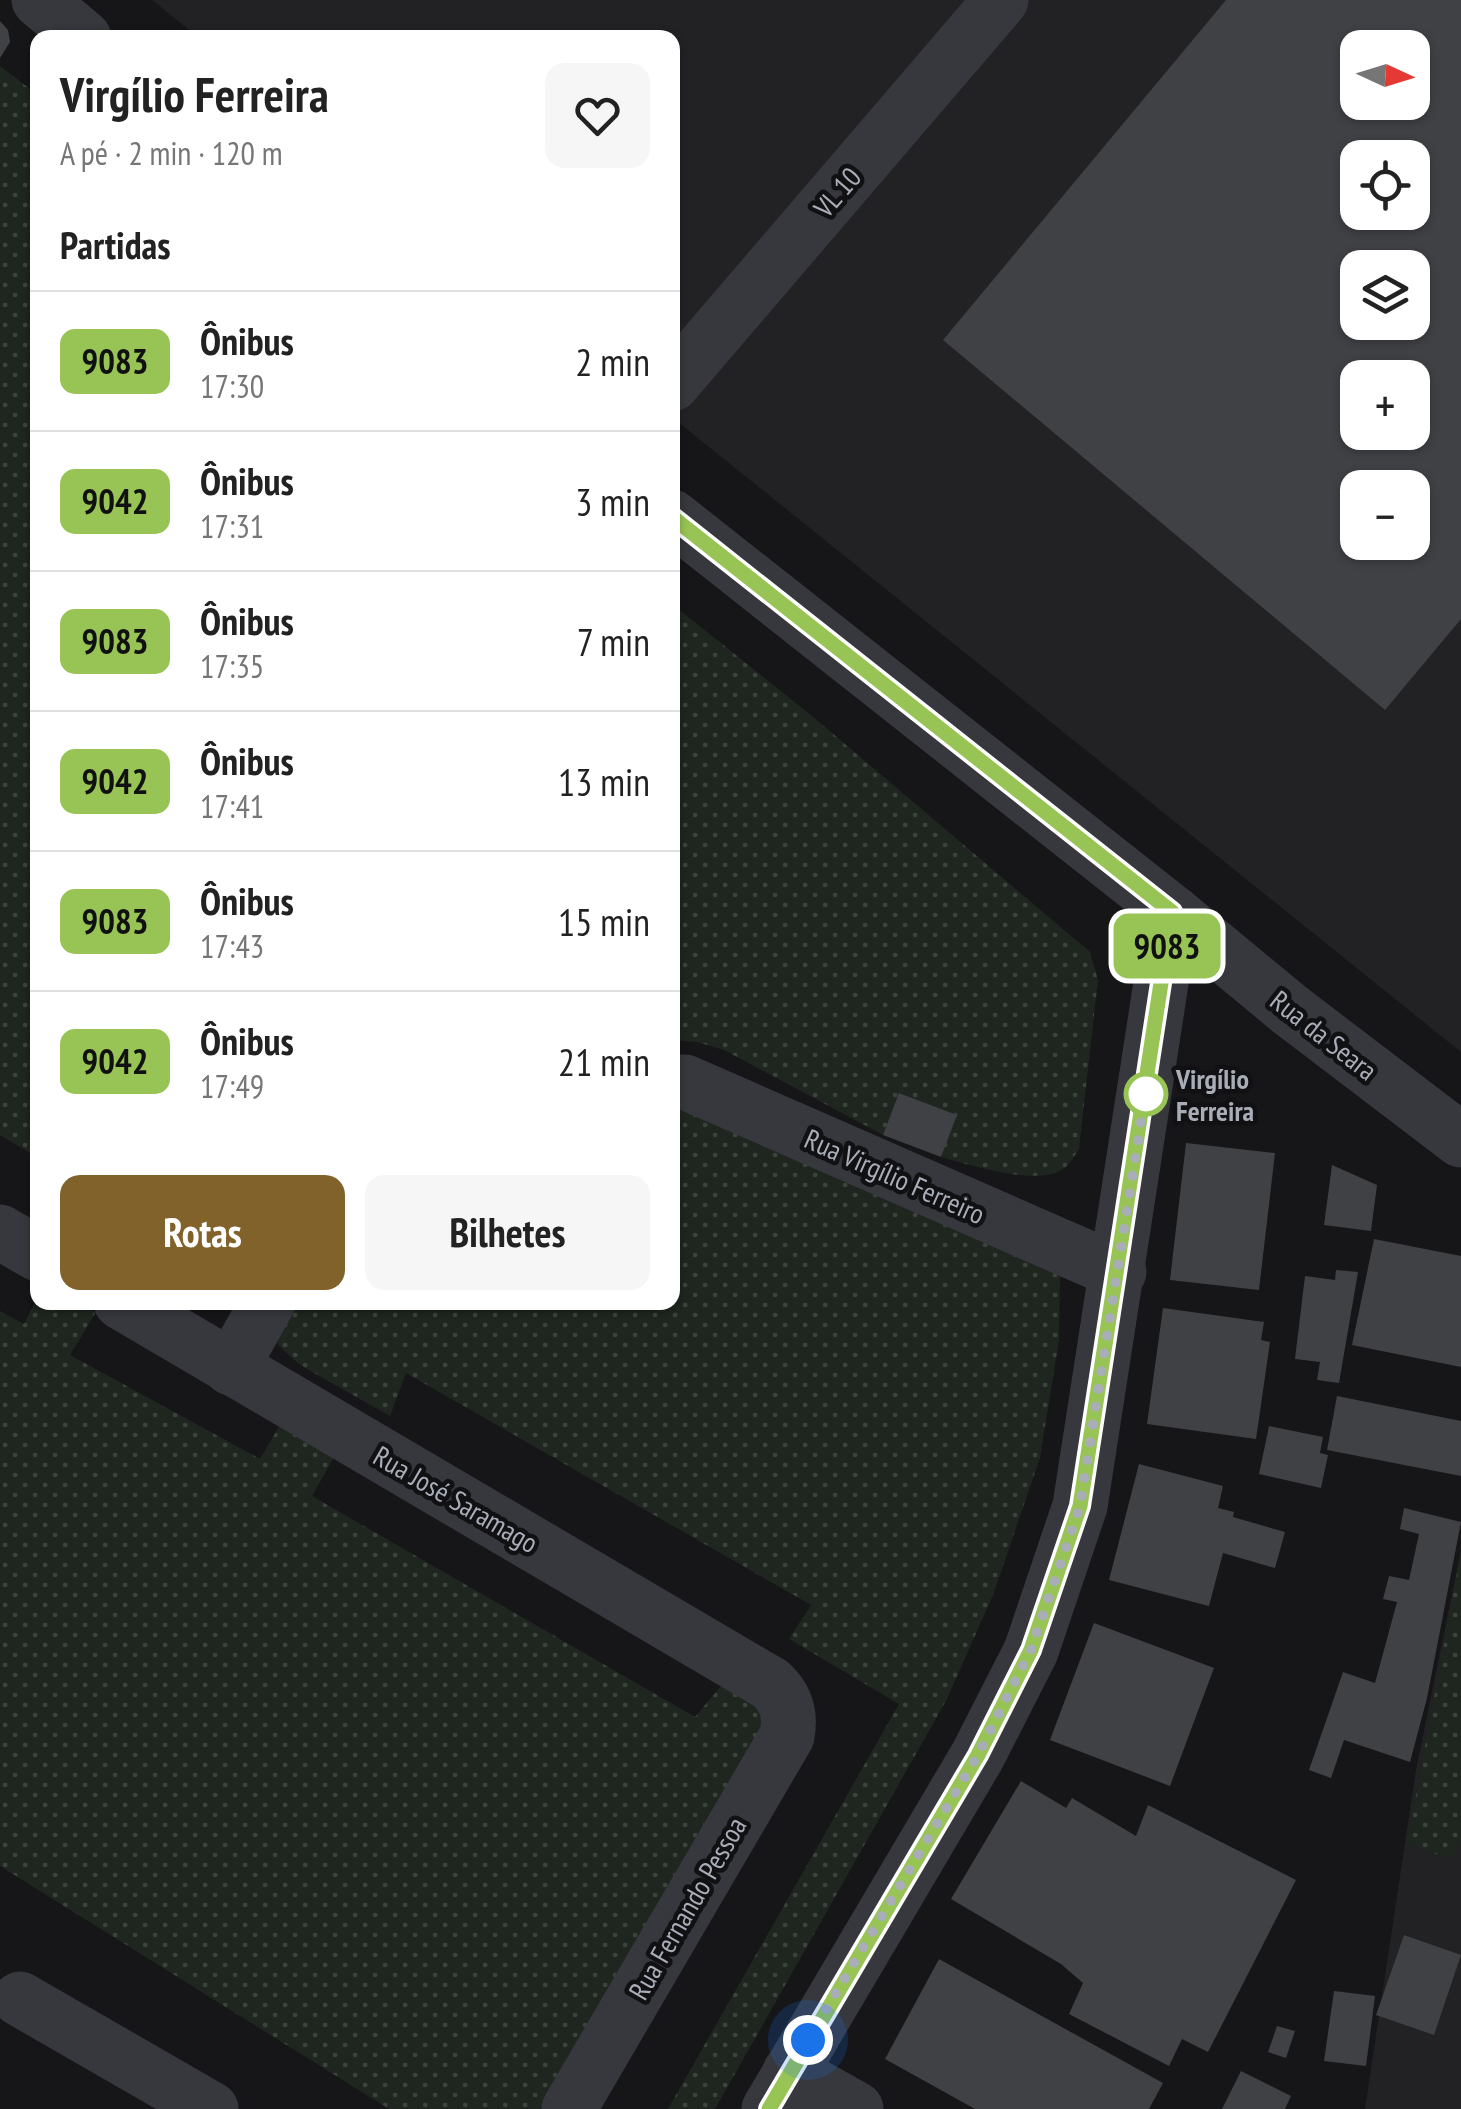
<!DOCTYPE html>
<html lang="pt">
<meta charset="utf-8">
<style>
:root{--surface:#fff;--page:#f6f6f6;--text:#222;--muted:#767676;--line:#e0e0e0;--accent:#80622a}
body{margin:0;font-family:"PT Sans Narrow",sans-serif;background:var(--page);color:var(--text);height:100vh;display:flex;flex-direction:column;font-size:38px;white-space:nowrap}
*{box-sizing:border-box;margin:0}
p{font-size:32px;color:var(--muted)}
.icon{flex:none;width:55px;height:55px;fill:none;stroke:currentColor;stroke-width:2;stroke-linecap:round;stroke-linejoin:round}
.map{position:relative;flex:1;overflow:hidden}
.panel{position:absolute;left:30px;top:30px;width:650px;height:1280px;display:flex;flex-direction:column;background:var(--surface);border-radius:20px;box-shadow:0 2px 8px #0004}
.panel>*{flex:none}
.badge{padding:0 20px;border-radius:15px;font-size:35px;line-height:65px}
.needle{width:65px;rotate:94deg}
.buttons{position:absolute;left:1340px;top:30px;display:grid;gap:20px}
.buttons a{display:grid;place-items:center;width:90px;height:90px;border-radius:20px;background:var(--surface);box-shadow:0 2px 8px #0004;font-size:50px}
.you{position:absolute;width:50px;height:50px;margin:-25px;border:8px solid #fff;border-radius:50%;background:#1a73e8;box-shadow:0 0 0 15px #1a73e833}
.map>.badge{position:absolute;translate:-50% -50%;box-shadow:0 0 0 5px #fff}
h2{padding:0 30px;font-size:38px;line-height:90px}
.round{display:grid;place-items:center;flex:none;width:105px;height:105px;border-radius:20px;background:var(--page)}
.headline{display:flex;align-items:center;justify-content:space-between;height:170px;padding:0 30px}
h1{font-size:48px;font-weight:600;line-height:75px}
.primary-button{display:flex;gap:20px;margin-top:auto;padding:20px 30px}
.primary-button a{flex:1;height:115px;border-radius:20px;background:var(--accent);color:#fff;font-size:40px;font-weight:600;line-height:115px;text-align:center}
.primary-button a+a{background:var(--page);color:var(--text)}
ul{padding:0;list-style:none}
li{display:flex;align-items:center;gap:30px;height:140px;padding:0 30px;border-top:2px solid var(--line)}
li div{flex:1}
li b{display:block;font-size:38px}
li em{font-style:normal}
li .badge{min-width:110px;font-weight:700;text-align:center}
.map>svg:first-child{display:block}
</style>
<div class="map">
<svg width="1461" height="2109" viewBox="0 0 1461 2109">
<defs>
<pattern id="green-dots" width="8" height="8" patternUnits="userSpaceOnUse" patternTransform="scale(2.5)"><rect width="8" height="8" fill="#1e261f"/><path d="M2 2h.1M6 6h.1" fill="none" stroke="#3c433d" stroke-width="1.8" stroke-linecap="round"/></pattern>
</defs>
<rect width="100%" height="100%" fill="#161618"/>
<g fill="#222225" fill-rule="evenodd">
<path d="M152 0H1461V1052L673 418 672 38 198 37ZM1358 48H1412V102H1358ZM1358 158H1412V212H1358ZM1358 268H1412V322H1358ZM1358 378H1412V432H1358ZM1358 488H1412V542H1358Z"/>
<polygon points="1461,1550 1461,2109 1365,2109 1416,1770"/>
</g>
<g fill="url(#green-dots)">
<polygon points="0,66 38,95 37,1157 0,1135"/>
<path d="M672 604 812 716 1090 952 1098 980 1079 1149C1073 1158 1068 1168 1058 1172 1027 1184 972 1165 941 1157L956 1115 900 1093 883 1135 724 1050 697 1042 673 1040Z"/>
<polygon points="673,1100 1060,1276 1059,1340 1040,1458 993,1595 947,1699 715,2109 668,2109 899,1704 789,1639 811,1605 406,1373 390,1416 300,1365 277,1344 291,1303 672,1302"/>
<polygon points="37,1298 38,1302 79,1303 96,1312 70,1355 260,1459 283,1420 337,1452 312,1496 695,1717 726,1680 777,1706 540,2109 389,2109 0,1866 0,1311 24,1324"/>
<polygon points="1461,1551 1461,1840 1450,1859 1407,1844"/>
</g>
<g fill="#404145" fill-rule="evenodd">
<path d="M1226 0H1461V619L1385 710 943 340ZM1358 48H1412V102H1358ZM1358 158H1412V212H1358ZM1358 268H1412V322H1358ZM1358 378H1412V432H1358ZM1358 488H1412V542H1358Z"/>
<polygon points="0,21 8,30 10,42 0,58"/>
<polygon points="899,1093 957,1115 941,1157 883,1135"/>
<polygon points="1186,1143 1275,1153 1259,1290 1170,1280"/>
<polygon points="1332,1165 1377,1185 1371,1231 1324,1225"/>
<polygon points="1374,1239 1461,1256 1461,1367 1352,1345"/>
<polygon points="1336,1270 1358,1272 1339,1383 1317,1380 1320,1362 1295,1359 1305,1276 1335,1280"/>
<polygon points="1163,1308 1264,1322 1261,1340 1270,1342 1256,1439 1147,1424"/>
<polygon points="1337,1396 1461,1421 1461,1476 1327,1450"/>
<polygon points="1269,1426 1323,1437 1320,1453 1328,1455 1321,1488 1259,1474"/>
<polygon points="1139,1464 1223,1486 1218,1508 1234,1512 1233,1517 1285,1532 1275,1568 1223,1553 1209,1606 1109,1580"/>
<polygon points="1404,1508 1461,1522 1427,1698 1410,1762 1344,1740 1331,1778 1309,1770 1343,1672 1375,1683 1397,1602 1383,1599 1389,1576 1409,1580 1419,1534 1400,1529"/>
<polygon points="1094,1623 1214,1668 1170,1786 1050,1740"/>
<polygon points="1021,1781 1066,1808 1072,1798 1136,1836 1148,1805 1296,1880 1208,2052 1182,2039 1169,2066 1069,2014 1083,1983 1061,1964 951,1899"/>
<polygon points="1404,1935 1461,1955 1434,2035 1376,2015"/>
<polygon points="939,1959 1163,2083 1149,2109 975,2109 885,2059"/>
<polygon points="1334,1991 1375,1996 1366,2066 1324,2061"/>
<polygon points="1277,2026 1295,2031 1286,2058 1268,2052"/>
<polygon points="1241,2071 1291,2096 1285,2109 1222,2109"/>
</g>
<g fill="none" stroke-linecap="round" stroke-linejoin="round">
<g stroke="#37383d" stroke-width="55">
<polyline points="39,0 84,38"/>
<polyline points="672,384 1001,0"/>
<polyline points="672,517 1172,912 1289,1009 1461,1140"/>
<polyline points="672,1082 685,1082 1119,1272"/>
<polyline points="0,1232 38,1254"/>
<path d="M121 1302 771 1684C787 1699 791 1715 787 1736L569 2109"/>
<polyline points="231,1368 268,1302"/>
<polyline points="20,1999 211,2109"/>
<polyline points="790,2072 856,2109"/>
<polyline points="769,2109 978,1755 1031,1651 1080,1506 1172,912"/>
</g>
</g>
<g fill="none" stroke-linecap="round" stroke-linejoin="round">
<g stroke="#fff" stroke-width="22">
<polyline id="line" points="672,517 1172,912 1080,1506 1031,1650 978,1755 769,2109"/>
</g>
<use href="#line" stroke="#98c455" stroke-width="15"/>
<polyline stroke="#a8adb8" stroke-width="10" stroke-dasharray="0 18" points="808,2040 978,1755 1031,1650 1080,1506 1148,1078 1146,1094"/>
</g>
<circle fill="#fff" stroke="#98c455" stroke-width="5" cx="1146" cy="1094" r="20"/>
<g text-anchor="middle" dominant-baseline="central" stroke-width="9" stroke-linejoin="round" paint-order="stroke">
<g font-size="28" fill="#a8adb8" stroke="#111113">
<text transform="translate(837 192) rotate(-49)">VL 10</text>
<text transform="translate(1324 1035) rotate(38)">Rua da Seara</text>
<text transform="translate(895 1176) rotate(24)">Rua Virgílio Ferreiro</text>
<text transform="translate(456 1499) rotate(30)">Rua José Saramago</text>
<text transform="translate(687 1908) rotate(-60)">Rua Fernando Pessoa</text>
</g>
<g font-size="28" font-weight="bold" fill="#a8adb8" stroke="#111113" text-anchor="start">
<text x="1176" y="1078">Virgílio<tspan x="1176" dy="32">Ferreira</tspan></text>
</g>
</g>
</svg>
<div class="buttons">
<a><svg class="needle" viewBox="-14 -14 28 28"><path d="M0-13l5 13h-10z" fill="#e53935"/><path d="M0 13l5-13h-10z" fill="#767676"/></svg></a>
<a><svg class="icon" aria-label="locate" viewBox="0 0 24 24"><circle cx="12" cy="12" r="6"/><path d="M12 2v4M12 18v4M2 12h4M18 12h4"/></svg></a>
<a><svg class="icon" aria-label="layers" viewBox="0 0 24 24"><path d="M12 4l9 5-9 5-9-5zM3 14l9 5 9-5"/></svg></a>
<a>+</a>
<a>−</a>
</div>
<div class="you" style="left:808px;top:2040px"></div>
<b class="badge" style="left:1167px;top:946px;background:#98c455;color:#111">9083</b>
<section class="panel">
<div class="headline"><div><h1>Virgílio Ferreira</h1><p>A pé · 2 min · 120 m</p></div><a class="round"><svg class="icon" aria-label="heart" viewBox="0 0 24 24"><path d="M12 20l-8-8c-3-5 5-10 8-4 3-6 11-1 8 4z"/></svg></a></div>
<h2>Partidas</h2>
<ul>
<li><span class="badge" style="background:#98c455;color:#111">9083</span><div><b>Ônibus</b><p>17:30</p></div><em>2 min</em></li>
<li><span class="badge" style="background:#98c455;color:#111">9042</span><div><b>Ônibus</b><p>17:31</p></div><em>3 min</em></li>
<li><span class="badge" style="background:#98c455;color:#111">9083</span><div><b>Ônibus</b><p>17:35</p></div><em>7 min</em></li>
<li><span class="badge" style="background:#98c455;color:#111">9042</span><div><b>Ônibus</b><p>17:41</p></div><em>13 min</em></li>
<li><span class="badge" style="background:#98c455;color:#111">9083</span><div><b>Ônibus</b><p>17:43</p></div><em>15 min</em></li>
<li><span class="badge" style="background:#98c455;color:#111">9042</span><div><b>Ônibus</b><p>17:49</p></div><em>21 min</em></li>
</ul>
<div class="primary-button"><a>Rotas</a><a>Bilhetes</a></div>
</section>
</div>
